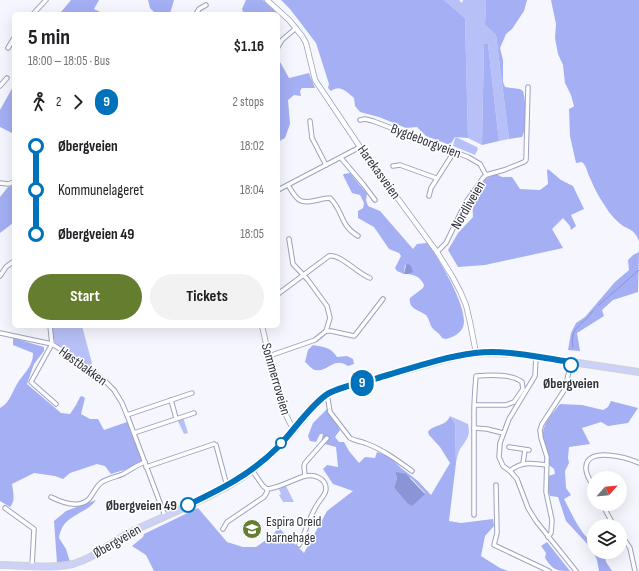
<!DOCTYPE html>
<meta charset="utf-8">
<style>
:root{--surface:#fff;--page:#f2f2f2;--text:#202124;--muted:#757577;--accent:#657d2f}
body{margin:0;font-family:"Sofia Sans Condensed",sans-serif;background:var(--page);color:var(--text);height:100vh;display:flex;flex-direction:column;font-size:15px;white-space:nowrap}
*{box-sizing:border-box;margin:0}
p{font-size:13px;color:var(--muted)}
.icon{flex:none;width:22px;height:22px;fill:none;stroke:currentColor;stroke-width:2;stroke-linecap:round;stroke-linejoin:round}
.map{position:relative;flex:1;overflow:hidden}
.details{position:absolute;left:12px;top:12px;width:268px;height:316px;display:flex;flex-direction:column;background:var(--surface);border-radius:6px;box-shadow:0 4px 16px #0002}
.details>*{flex:none}
.badge{padding:0 8px;border-radius:13px;font-size:14px;line-height:26px}
.needle{width:26px;rotate:63deg}
.fabs{position:absolute;left:587px;top:471px;display:grid;gap:8px}
.fabs a{display:grid;place-items:center;width:40px;height:40px;border-radius:50%;background:var(--surface);box-shadow:0 4px 16px #0002;font-size:20px}
.map>.badge{position:absolute;translate:-50% -50%;box-shadow:0 0 0 2px #fff}
.legs{display:flex;align-items:center;gap:6px;height:44px;padding:0 16px;font-size:13px}
.legs p{margin-inline-start:auto}
.overview{display:flex;align-items:center;justify-content:space-between;height:68px;padding:0 16px}
h1{font-size:22px;font-weight:700;line-height:30px}
.action{display:flex;gap:8px;margin-top:auto;padding:8px 16px}
.action a{flex:1;height:46px;border-radius:24px;background:var(--accent);color:#fff;font-size:16px;font-weight:700;line-height:46px;text-align:center}
.action a+a{background:var(--page);color:var(--text)}
ul{padding:0 16px;list-style:none}
li{display:flex;align-items:center;gap:14px;height:44px;font-size:15px}
li i{display:grid;place-items:center;width:6px;height:100%;margin:0 5px;background:currentColor}
li i::after{content:'';width:10px;height:10px;margin:-5px;border:3px solid;border-radius:50%;background:var(--surface)}
li p{margin-inline-start:auto}
li:first-child i{background:linear-gradient(#0000 50%,currentColor 0)}
li:last-child i{background:linear-gradient(currentColor 50%,#0000 0)}
.map>svg:first-child{display:block}
</style>
<div class="map">
<svg width="639" height="571" viewBox="0 0 639 571">
<rect width="100%" height="100%" fill="#f6f7fe"/>
<g fill="#b8c1f7">
<polygon points="444,0 459,0 462,3 463,0 486,0 485,25 496,35 509,139 499,141 488,44 484,43 482,145 468,138 465,18"/>
<polygon points="456,137 477,147 478,149 475,155 453,146 455,138"/>
<polygon points="52,326 82,326 92,363 90,365 56,344 53,338"/>
<path d="M450 416 468 424C471 437 466 440 460 449 458 453 457 458 456 463L455 423Z"/>
<polygon points="183,417 188,433 184,434 177,419"/>
<polygon points="286,486 294,502 283,502 279,495 281,494 279,489"/>
</g>
<g fill="#a4aff4" fill-rule="evenodd">
<polygon points="71,0 99,0 94,9 104,14 57,14 61,12"/>
<polygon points="148,0 174,0 170,14 156,14 150,8"/>
<polygon points="246,0 263,0 278,14 244,14 242,9"/>
<path d="M281 0H444L465 18 468 138 455 137 450 145 426 136 417 127 406 128 379 117 360 112 355 106 354 98C347 92 340 84 331 91L328 88 329 84 316 43 290 9Z"/>
<path d="M486 0H527L524 11 512 29 506 34 500 48 503 60V82L505 87 520 89 523 91C526 101 527 128 522 137L509 139 496 35 485 25Z"/>
<path d="M551 0H639V241C636 233 633 231 627 228 619 225 609 213 605 206 599 197 594 188 590 178 587 173 587 166 582 162L576 163 570 136 569 109 573 107 574 106 571 95 565 83 563 65 558 54 555 38 556 24Z"/>
<polygon points="484,43 488,44 499,141 482,145"/>
<polygon points="279,60 289,78 309,73 315,88 302,88 300,91 301,96 294,95 288,100 290,124 285,138 278,142"/>
<polygon points="14,85 14,134 0,127 0,110"/>
<polygon points="548,169 561,180 573,186 584,209 571,215 576,226 571,230 570,226 563,218 552,229 563,248 485,265 458,267 448,250 458,233 473,217 472,198 485,179 496,174 502,177 512,177 520,189 540,190 548,184 547,171"/>
<path d="M350 173 367 194 366 200 368 206 380 211 413 249 417 244 427 243C438 257 470 310 463 327 460 334 453 337 446 339L442 338C439 332 434 331 431 326 430 323 428 317 426 315 419 310 408 309 410 298L423 288 424 285C421 278 416 275 408 274L413 271 405 265 404 274 397 271 395 268 401 256 399 253 389 249 374 227 358 218V211L363 208 364 203 360 195 352 193 343 175 344 174Z"/>
<polygon points="14,185 14,221 13,223 0,233 0,197 8,187"/>
<polygon points="639,252 638,292 613,300 602,310 604,316 577,333 580,351 568,350 571,333 576,323 585,317 615,282 629,270 628,260 633,255"/>
<path d="M13 338 44 347V351L34 364 27 384 61 413 70 414 76 405 80 397 82 396 85 398 81 414 90 419H98L104 430 127 422 142 461 127 469 111 474 105 466 97 464 70 473 63 479 55 476 34 473 12 484C13 492 16 501 10 507L0 501V408C9 403 11 395 16 386 22 374 33 368 33 353L13 345Z"/>
<path d="M313 345C323 347 331 347 337 357L347 356 353 359 354 364 348 366C333 356 328 373 315 370 311 369 308 364 305 362L308 350Z"/>
<path d="M611 401 638 408 628 423 608 426 601 422 582 428 590 444 569 447 568 458 569 463 565 471 566 488 571 495 564 499C571 512 581 536 594 543V552H604L606 562 612 571H599L597 560 592 549 566 521 558 497 550 496 547 485 548 476 555 474 554 469 549 465C549 454 545 447 543 437 541 425 553 413 560 404L582 405 603 410 608 407Z"/>
<path d="M327 409 340 430 335 437 339 442H344L349 451 359 463 365 457 375 458 377 452 390 457 401 468 418 481 431 495 450 463 440 447 429 435 428 432C433 424 446 427 450 416L455 423 456 463 449 521 461 523 493 519 494 526 485 536 481 556 500 568 508 571H154L146 555 132 546 143 537 144 534 198 508 227 542 243 547H256L269 538 279 528 304 553 327 511 353 491 333 484 323 469 327 465 338 467 336 447 321 443 323 434H320L316 442 310 441 308 436 313 423ZM397 478H411L425 493 407 503 394 488Z"/>
<path d="M96 500C86 515 62 514 59 538L66 549 70 562 57 563 54 521 66 511Z"/>
<path d="M547 542 570 571C556 571 553 570 545 558L546 553 541 546Z"/>
</g>
<g fill="#8a94d7">
<polygon points="408,264 411,266 413,272 408,274 404,274 406,265"/>
<polygon points="396,472 406,474 425,494 412,506 407,503 394,488 397,478"/>
</g>
<g fill="none" stroke-linecap="round" stroke-linejoin="round">
<g stroke="#8a94d7" stroke-width="1">
<polyline points="599,305 639,270"/>
<path d="M573 347C569 326 583 326 593 311"/>
</g>
<g stroke="#9da2bf" stroke-width="5.5">
<g id="minor">
<polyline points="33,14 46,0"/>
<polyline points="196,14 199,9 206,5"/>
<polyline points="278,47 282,40 296,28"/>
<polyline points="8,48 14,38"/>
<polyline points="0,86 7,78"/>
<polyline points="360,120 365,119 373,121 468,157 480,164 486,175"/>
<polyline points="310,121 312,138 326,165"/>
<polyline points="341,158 363,184 375,200"/>
<polyline points="393,166 400,165 436,178"/>
<polyline points="0,183 8,184 14,182"/>
<path d="M288 185C297 200 299 205 318 200 322 199 326 198 330 198 343 210 340 226 358 236"/>
<polyline points="278,190 360,147"/>
<polyline points="429,196 431,188 454,152"/>
<polyline points="289,239 293,264 308,280 327,306 330,318 326,331"/>
<polyline points="437,252 446,243 466,202 483,178 486,175 504,170 524,162 526,160 528,87"/>
<polyline points="0,276 6,267 14,261"/>
<path d="M278 294 329 256C341 254 358 274 370 278"/>
<polyline points="50,326 52,344 31,382 56,404"/>
<polyline points="0,333 52,344 82,363 106,382 114,390 122,403 127,415 165,516"/>
<polyline points="269,356 315,340 326,331 331,331 354,336 356,334 383,299"/>
<polyline points="536,357 535,376 509,419 500,443 499,457 503,466 510,471 517,479 528,508 536,521 576,571"/>
<path d="M327 394 330 412 350 438C355 441 360 441 365 443 382 449 397 460 412 471"/>
<polyline points="171,400 176,418"/>
<polyline points="127,415 192,393"/>
<polyline points="474,428 487,429 503,433"/>
<polyline points="134,433 194,413"/>
<polyline points="509,447 529,450"/>
<polyline points="523,463 525,450"/>
<polyline points="146,467 214,444 216,445 227,486"/>
<path d="M252 470 263 486 267 489C277 489 294 479 305 476 314 474 326 478 326 489 326 495 320 499 317 505 309 517 306 532 299 545"/>
<path d="M510 471C521 461 534 463 547 465"/>
<polyline points="305,476 304,466 305,463 327,438"/>
<polyline points="496,485 497,533 494,545 549,571"/>
<path d="M594 488C591 482 585 474 586 467 587 446 628 458 639 463"/>
<path d="M51 497C61 502 79 509 89 499 94 493 96 486 102 482 109 478 116 477 123 474 130 470 137 465 145 462"/>
<polyline points="602,504 614,526"/>
<polyline points="5,508 34,529 32,566"/>
<path d="M474 515V413C474 401 475 388 476 376 488 375 513 374 522 382L523 389 514 402 506 405H474"/>
<polyline points="223,529 227,522 264,497 267,492 267,489"/>
<polyline points="620,533 630,548 635,571"/>
<polyline points="548,537 551,533 552,520 546,492 547,457 541,438 540,430 542,424 565,389 571,362"/>
</g>
</g>
<g stroke="#9da2bf" stroke-width="6">
<g id="tertiary">
<polyline points="267,0 289,20 302,36 306,43 315,80 360,147 437,252 452,276 460,291 466,305 470,322 476,353"/>
<path d="M262 326C270 358 276 402 294 430"/>
</g>
</g>
<g stroke="#d1d2d4" stroke-width="8">
<path id="primary" d="M0 565C24 565 49 569 73 564 95 558 111 542 131 532 174 511 227 493 262 462 273 452 283 442 292 432 308 414 318 396 341 388L466 354 483 353 518 354 639 372"/>
</g>
<use href="#minor" stroke="#fff" stroke-width="3.5"/>
<use href="#tertiary" stroke="#fff" stroke-width="4.5"/>
<use href="#primary" stroke="#cbd1f9" stroke-width="5.5"/>
</g>
<g fill="none" stroke-linecap="round" stroke-linejoin="round">
<g stroke="#fff" stroke-width="9">
<path id="line-1" d="M188 505C221 489 250 475 277 448 293 432 308 408 326 395 339 386 363 383 378 378 409 369 442 357 475 353 507 349 540 358 571 362V365"/>
</g>
<use href="#line-1" stroke="#0072bc" stroke-width="6"/>
</g>
<defs>
<g id="school-disc" transform="scale(1)"><circle r="9.5" fill="#657d2f" stroke="#fff"/><path d="M0-5L7-2L0 1L-7-2ZM-4 1L0 2.5L4 1V4Q0 6-4 4Z" fill="#fff"/></g>
</defs>
<g fill-rule="evenodd">
<use href="#school-disc" x="252" y="529"/>
</g>
<g fill="#fff" stroke="#0072bc" stroke-width="2">
<circle cx="571" cy="365" r="7"/>
<circle cx="281" cy="443" r="5"/>
<circle cx="188" cy="505" r="7"/>
</g>
<g text-anchor="middle" dominant-baseline="central" stroke-width="3" stroke-linejoin="round" paint-order="stroke">
<g font-size="14" fill="#30323d" stroke="#fff">
<text transform="translate(426 141) rotate(21)">Bygdeborgveien</text>
<text transform="translate(379 172) rotate(54)">Harekasveien</text>
<text transform="translate(468 205) rotate(-60)">Nordliveien</text>
<text transform="translate(83 366) rotate(36)">Høstbakken</text>
<text transform="translate(276 379) rotate(74)">Sommerroveien</text>
<text transform="translate(117 541) rotate(-30)">Øbergveien</text>
</g>
<g font-size="14" font-weight="bold" fill="#30323d" stroke="#fff">
<text x="571" y="383">Øbergveien</text>
<text x="177" y="505" text-anchor="end">Øbergveien 49</text>
</g>
<g font-size="14" fill="#30323d" stroke="#fff" text-anchor="start">
<text x="266" y="521">Espira Oreid<tspan x="266" dy="16">barnehage</tspan></text>
</g>
</g>
</svg>
<div class="fabs">
<a><svg class="needle" viewBox="-14 -14 28 28"><path d="M0-13l5 13h-10z" fill="#e53935"/><path d="M0 13l5-13h-10z" fill="#757577"/></svg></a>
<a><svg class="icon" aria-label="layers" viewBox="0 0 24 24"><path d="M12 4l9 5-9 5-9-5zM3 14l9 5 9-5"/></svg></a>
</div>
<b class="badge" style="left:362px;top:383px;background:#0072bc;color:#fff">9</b>
<section class="details">
<div class="overview"><div><h1>5 min</h1><p>18:00 – 18:05 · Bus</p></div><b>$1.16</b></div>
<div class="legs"><svg class="icon" aria-label="walk" viewBox="0 0 24 24"><circle cx="13" cy="4" r="2"/><path d="M13 8l-2 6 4 7M11 14l-3 7M7 12l3-4h3l4 4"/></svg>2<svg class="icon" aria-label="forward" viewBox="0 0 24 24"><path d="M9 5l7 7-7 7"/></svg><b class="badge" style="background:#0072bc;color:#fff">9</b><p>2 stops</p></div>
<ul>
<li><i style="color:#0072bc"></i><b>Øbergveien</b><p>18:02</p></li>
<li><i style="color:#0072bc"></i><span>Kommunelageret</span><p>18:04</p></li>
<li><i style="color:#0072bc"></i><b>Øbergveien 49</b><p>18:05</p></li>
</ul>
<div class="action"><a>Start</a><a>Tickets</a></div>
</section>
</div>
